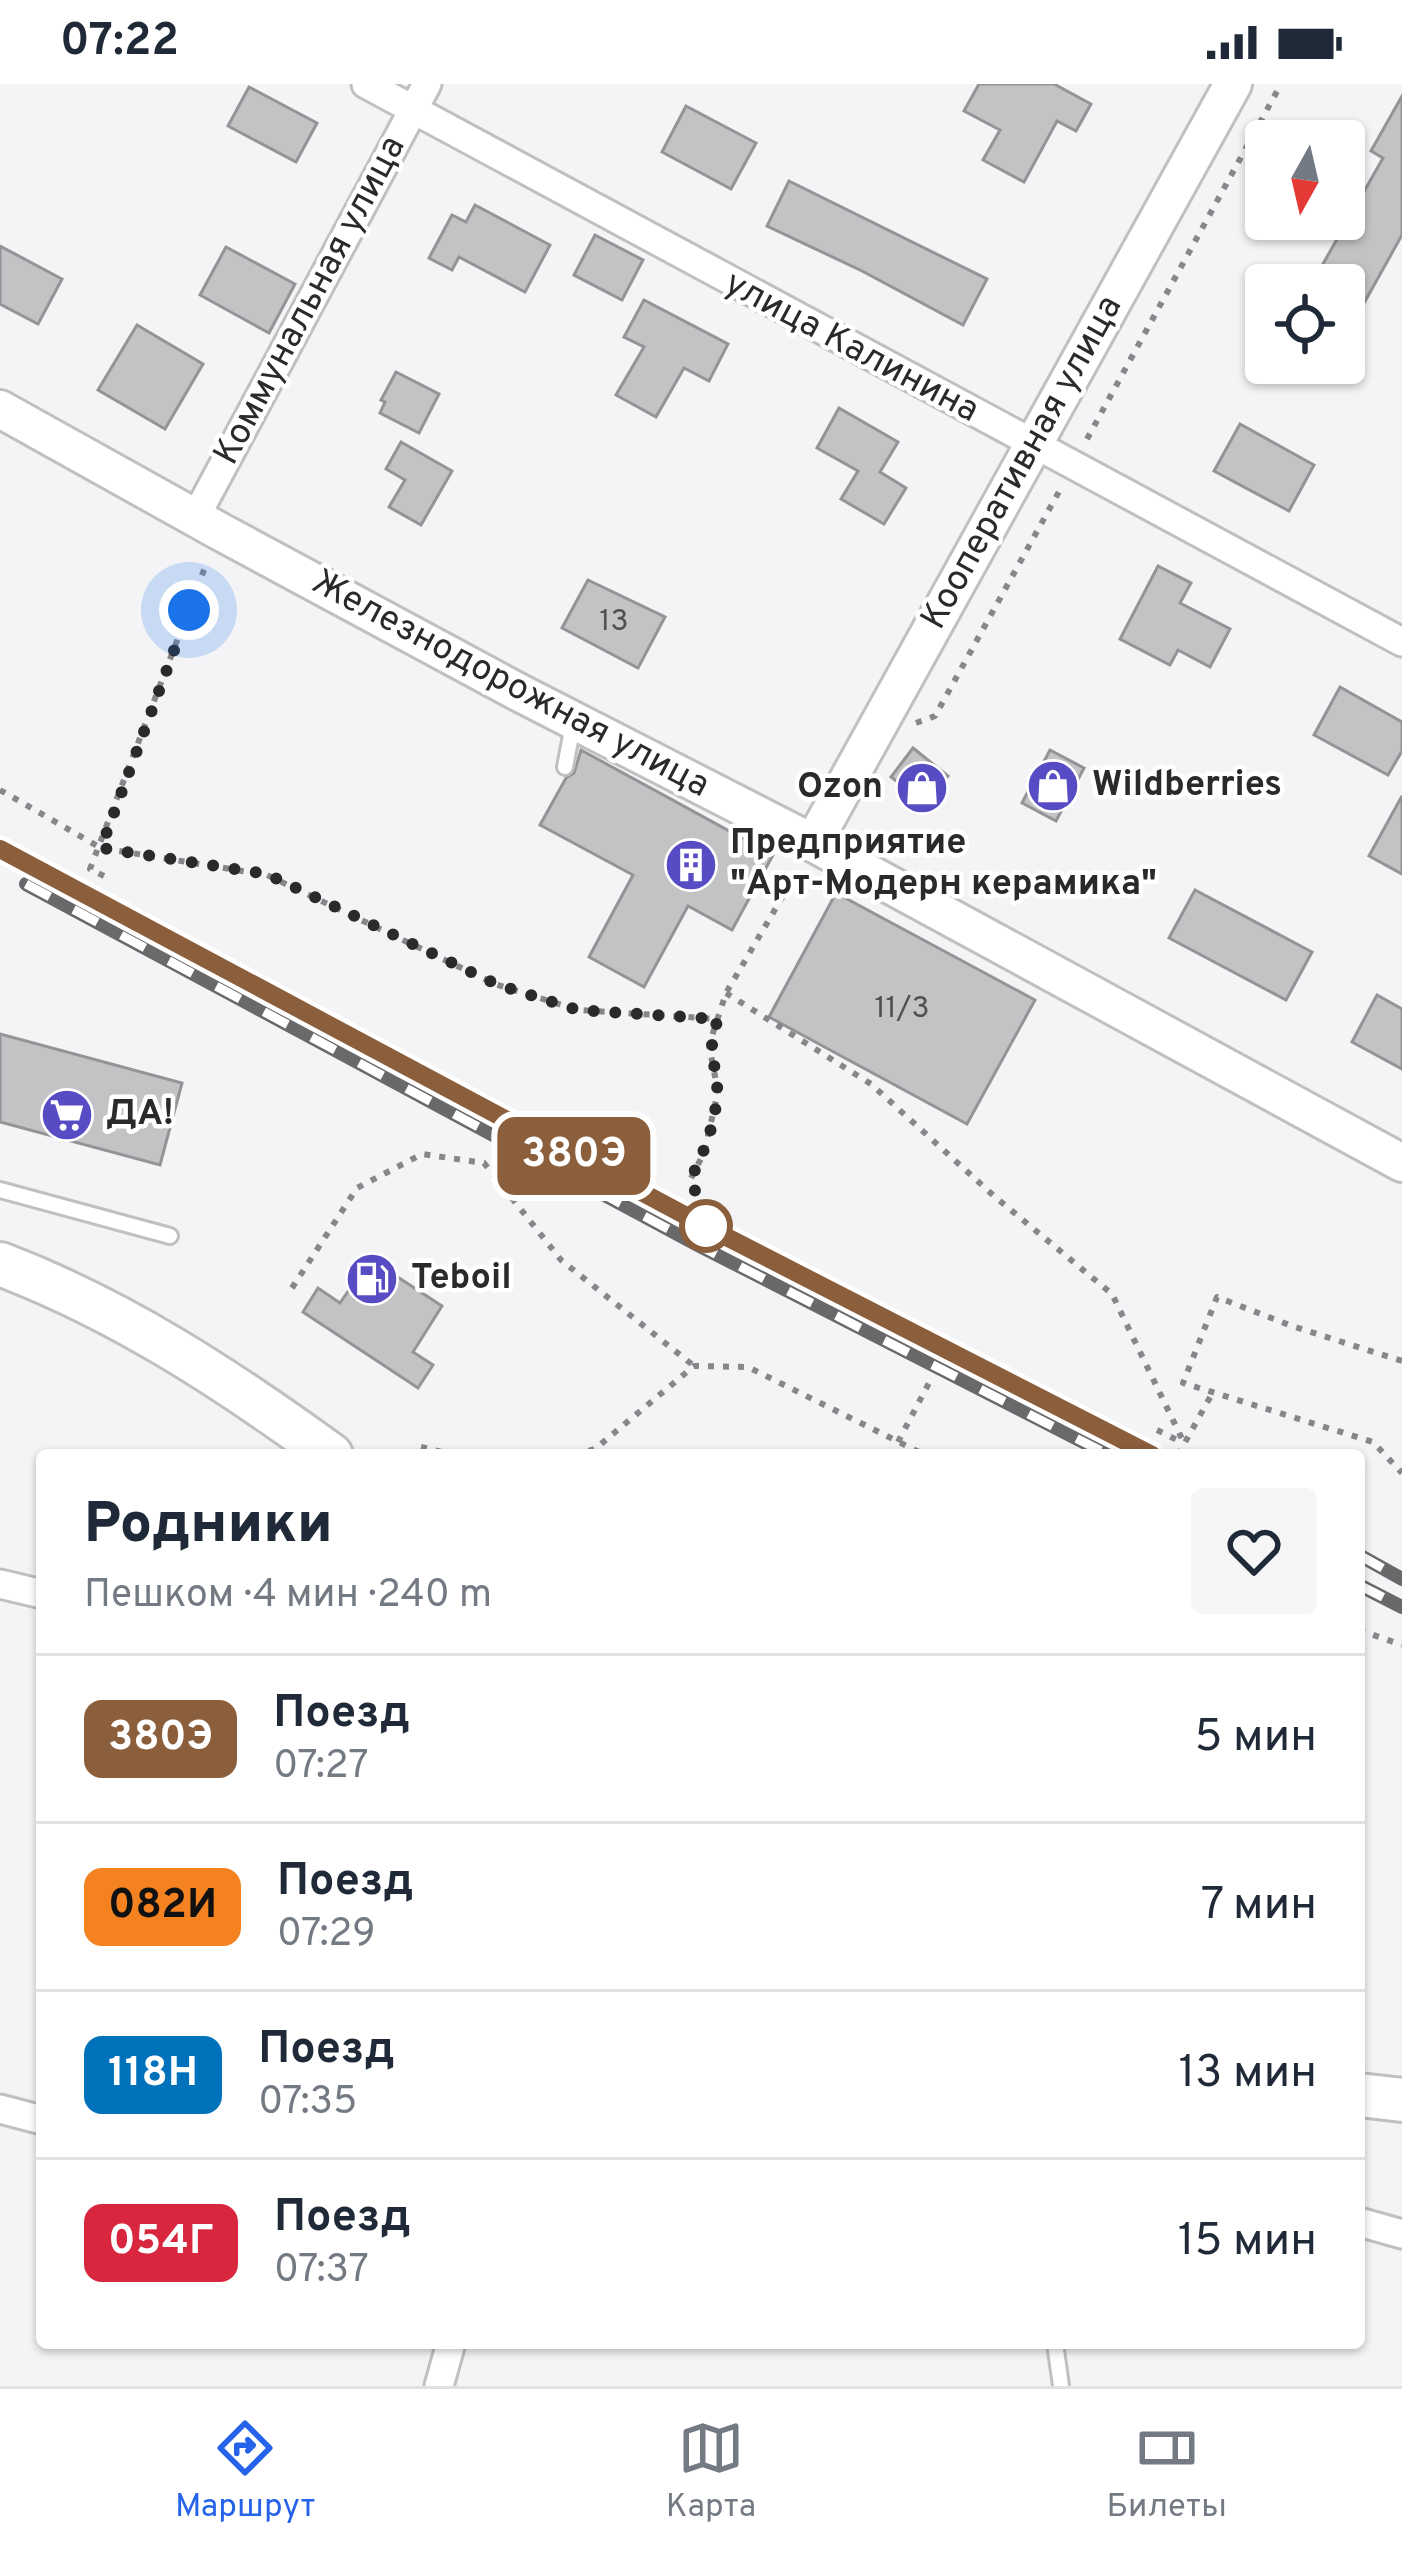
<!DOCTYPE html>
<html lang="ru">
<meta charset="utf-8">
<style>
:root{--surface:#fff;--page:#f6f6f7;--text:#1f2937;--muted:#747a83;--line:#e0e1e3;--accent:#2563eb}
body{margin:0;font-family:Overpass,sans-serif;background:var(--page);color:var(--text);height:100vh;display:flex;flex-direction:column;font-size:45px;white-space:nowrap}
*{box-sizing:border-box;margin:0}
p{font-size:39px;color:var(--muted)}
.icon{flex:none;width:66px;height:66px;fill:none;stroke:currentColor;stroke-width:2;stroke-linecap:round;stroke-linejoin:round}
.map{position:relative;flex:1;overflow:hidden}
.side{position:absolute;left:36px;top:1365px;width:1329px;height:900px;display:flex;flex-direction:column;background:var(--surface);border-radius:12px;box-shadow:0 3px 9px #0004}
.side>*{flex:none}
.badge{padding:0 24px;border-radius:18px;font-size:42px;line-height:78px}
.needle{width:78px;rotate:188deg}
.fabs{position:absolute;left:1245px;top:36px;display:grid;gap:24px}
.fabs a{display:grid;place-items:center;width:120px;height:120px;border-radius:12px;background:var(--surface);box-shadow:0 3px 9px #0004;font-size:60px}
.you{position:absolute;width:60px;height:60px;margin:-30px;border:9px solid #fff;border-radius:50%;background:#1a73e8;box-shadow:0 0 0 18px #1a73e833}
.map>.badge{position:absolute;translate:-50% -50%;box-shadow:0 0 0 6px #fff}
.round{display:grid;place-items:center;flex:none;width:126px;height:126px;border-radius:12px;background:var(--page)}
.headline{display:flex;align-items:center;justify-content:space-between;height:204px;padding:0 48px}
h1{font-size:57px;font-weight:800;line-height:90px}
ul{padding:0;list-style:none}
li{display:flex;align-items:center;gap:36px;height:168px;padding:0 48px;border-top:3px solid var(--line)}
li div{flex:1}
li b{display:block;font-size:45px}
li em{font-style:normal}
li .badge{min-width:132px;font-weight:700;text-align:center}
.status{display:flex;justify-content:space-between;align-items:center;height:84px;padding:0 60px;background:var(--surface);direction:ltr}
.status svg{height:33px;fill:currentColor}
.tabs{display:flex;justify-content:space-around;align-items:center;height:168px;border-top:3px solid var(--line);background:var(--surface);font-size:33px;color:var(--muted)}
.tabs a{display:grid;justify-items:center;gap:6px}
.tabs .active{color:var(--accent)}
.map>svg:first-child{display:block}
</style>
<div class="status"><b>07:22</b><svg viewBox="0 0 49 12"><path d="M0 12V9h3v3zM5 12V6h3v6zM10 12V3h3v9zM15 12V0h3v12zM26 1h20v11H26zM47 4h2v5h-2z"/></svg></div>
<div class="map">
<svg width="1402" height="2302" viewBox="0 0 1402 2302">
<rect width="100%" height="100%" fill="#f4f4f7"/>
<g fill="#c3c3c6" stroke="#949497" stroke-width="3">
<polygon points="979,0 1054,0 1091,20 1076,47 1057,37 1024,98 983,76 1000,46 964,27"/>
<polygon points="249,3 317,39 296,78 228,42"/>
<polygon points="1402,12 1402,151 1344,255 1344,201 1311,201 1383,74 1371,67"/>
<polygon points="686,22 756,59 731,105 662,68"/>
<polygon points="789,97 987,195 963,241 862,187 767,142"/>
<polygon points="475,121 550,161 525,208 459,173 452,186 429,174 452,131 466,138"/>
<polygon points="595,151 643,176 622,216 574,191"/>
<polygon points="0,162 62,195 38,240 0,220"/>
<polygon points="226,163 295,200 269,249 200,211"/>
<polygon points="644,216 728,260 709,297 684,284 656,333 616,311 644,263 624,253"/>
<polygon points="137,241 203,280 165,345 98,306"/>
<polygon points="396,288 439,310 419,349 380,329 385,318 381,316"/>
<polygon points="839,324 898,358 880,388 906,404 884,440 841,415 858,387 817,364"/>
<polygon points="1240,340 1314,381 1289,427 1214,387"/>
<polygon points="401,358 452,387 421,441 389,423 405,396 386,385"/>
<polygon points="1158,482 1191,499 1180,519 1230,545 1210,583 1178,566 1170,581 1120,555"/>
<polygon points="588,496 665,533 638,584 562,544"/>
<polygon points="1340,603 1402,638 1402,667 1388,691 1314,651"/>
<polygon points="913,664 948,692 926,720 891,693"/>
<polygon points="581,666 773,771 732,846 688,822 644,903 589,873 633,791 540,741 566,694 574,689"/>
<polygon points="1050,666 1084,684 1056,737 1022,719"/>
<polygon points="1402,712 1402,790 1369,772"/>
<polygon points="1195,806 1312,868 1286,916 1169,854"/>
<polygon points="836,809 1035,916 967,1040 769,933"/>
<polygon points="1377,911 1402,925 1402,985 1352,958"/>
<polygon points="0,950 182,999 160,1081 0,1038"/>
<polygon points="370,1175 442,1222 413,1268 433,1281 418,1304 303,1228 318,1204 340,1219"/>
</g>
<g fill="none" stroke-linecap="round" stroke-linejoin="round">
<g stroke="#c0c0c3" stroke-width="20">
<g id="lane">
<polyline points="565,683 573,641"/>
<polyline points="0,1106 170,1152"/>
<polyline points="1055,2259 1061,2302"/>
</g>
</g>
<g stroke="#c0c0c3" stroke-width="33">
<g id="street">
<polyline points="366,0 1402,558"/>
<polyline points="195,434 427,0"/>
<polyline points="0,1500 42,1510"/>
<polyline points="0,2025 42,2036"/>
<polyline points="1359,2138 1402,2150"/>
<polyline points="439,2302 451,2259"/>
</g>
</g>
<g stroke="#c0c0c3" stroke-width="42">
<g id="secondary">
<polyline points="0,325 219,447 518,608 813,759 1402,1079"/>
<polyline points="813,759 1233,0"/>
</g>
</g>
<g stroke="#c0c0c3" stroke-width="48">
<g id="primary">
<path d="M0 1180C121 1226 226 1295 331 1371"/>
<polyline points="1359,2011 1402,2016"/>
</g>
</g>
<g stroke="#87878a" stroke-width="6" stroke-dasharray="6 9" stroke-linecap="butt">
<polyline points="1087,355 1281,0"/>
<polyline points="916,639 935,632 1061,404"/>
<polyline points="0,706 101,764 267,791 495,900 578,926 718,935"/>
<polyline points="104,792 90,785 207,478"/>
<polyline points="726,909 871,1000 994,1112 1112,1210 1184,1359"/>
<polyline points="691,1094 704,1069 718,1008 709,961 726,909 797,788"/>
<polyline points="292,1204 357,1104 422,1070 484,1079 561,1176 694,1282"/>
<polyline points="1402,1277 1292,1242 1217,1213 1183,1299 1373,1358 1402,1389"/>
<polyline points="1157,1346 1181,1358"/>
<polyline points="898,1358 930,1297"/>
<polyline points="421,1363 455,1371"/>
<polyline points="574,1371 595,1365 694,1282 748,1283 925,1371"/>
<polyline points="1178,1371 1213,1308"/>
<polyline points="1359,1546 1402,1561"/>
</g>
<use href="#lane" stroke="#fff" stroke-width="14"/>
<use href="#street" stroke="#fff" stroke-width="27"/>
<use href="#secondary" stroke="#fff" stroke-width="36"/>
<use href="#primary" stroke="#fff" stroke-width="42"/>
<g stroke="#69696c" stroke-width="14">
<g id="rail">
<polyline points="0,765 705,1142 1152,1371"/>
<polyline points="26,800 698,1161 1109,1371"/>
<polyline points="1359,1471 1402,1495"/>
<polyline points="1359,1501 1402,1523"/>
</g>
</g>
<use href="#rail" stroke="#fff" stroke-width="9" stroke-dasharray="27" stroke-linecap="butt"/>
</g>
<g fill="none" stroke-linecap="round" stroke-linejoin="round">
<g stroke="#fff" stroke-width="27">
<polyline id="line" points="0,765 705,1142 1152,1371"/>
</g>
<use href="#line" stroke="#8b5e3c" stroke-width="18"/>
<path stroke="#2a2a2c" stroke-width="12" stroke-dasharray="0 21.6" d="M189 526 101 764 267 790 496 900 578 926 718 935C704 975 719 978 717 1011 715 1040 704 1069 691 1094L706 1142"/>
</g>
<defs>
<g id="shop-disc" transform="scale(2.7)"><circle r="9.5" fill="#574cc4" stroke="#fff"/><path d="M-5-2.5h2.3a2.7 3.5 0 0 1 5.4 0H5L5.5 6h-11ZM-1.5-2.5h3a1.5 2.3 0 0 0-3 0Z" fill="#fff"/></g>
<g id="building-disc" transform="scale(2.7)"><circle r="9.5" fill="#574cc4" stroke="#fff"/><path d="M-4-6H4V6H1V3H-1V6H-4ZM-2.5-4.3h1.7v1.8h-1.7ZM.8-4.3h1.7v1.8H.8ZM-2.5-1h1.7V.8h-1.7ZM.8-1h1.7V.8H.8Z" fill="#fff"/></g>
<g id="supermarket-disc" transform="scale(2.7)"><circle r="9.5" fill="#574cc4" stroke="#fff"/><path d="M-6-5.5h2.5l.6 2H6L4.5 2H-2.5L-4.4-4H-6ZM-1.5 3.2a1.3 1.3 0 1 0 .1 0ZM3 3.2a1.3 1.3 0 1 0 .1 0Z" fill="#fff"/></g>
<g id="fuel-disc" transform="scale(2.7)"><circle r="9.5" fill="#574cc4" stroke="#fff"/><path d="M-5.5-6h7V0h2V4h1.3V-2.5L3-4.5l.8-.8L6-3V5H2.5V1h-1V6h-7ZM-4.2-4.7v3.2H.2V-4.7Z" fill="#fff"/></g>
</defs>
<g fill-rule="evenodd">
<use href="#shop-disc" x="1053" y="702"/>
<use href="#shop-disc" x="922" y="704"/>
<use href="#building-disc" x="691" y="781"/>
<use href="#supermarket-disc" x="67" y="1031"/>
<use href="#fuel-disc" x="372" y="1195"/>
</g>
<circle fill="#fff" stroke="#8b5e3c" stroke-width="6" cx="706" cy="1142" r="24"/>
<g text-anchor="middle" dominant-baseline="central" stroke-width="9" stroke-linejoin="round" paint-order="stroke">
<g font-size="30" fill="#505052">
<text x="614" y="538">13</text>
<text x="902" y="925">11/3</text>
</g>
<g font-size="36" fill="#2a2a2c" stroke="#fff">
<text transform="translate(311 217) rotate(-62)">Коммунальная улица</text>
<text transform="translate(851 264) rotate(28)">улица Калинина</text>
<text transform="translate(1023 379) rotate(-61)">Кооперативная улица</text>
<text transform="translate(510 601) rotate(28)">Железнодорожная улица</text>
</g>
<g font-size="36" font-weight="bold" fill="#2a2a2c" stroke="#fff" text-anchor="start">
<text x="1092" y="702">Wildberries</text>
<text x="883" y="704" text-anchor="end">Ozon</text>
<text x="730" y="760">Предприятие<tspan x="730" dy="41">"Арт-Модерн керамика"</tspan></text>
<text x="106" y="1031">ДА!</text>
<text x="411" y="1195">Teboil</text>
</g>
</g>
</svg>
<div class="fabs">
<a><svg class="needle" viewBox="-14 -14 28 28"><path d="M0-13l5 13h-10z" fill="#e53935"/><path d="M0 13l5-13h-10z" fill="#747a83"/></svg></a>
<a><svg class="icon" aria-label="locate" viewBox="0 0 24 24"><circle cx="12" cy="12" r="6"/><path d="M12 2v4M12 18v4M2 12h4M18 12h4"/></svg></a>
</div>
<div class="you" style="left:189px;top:526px"></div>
<b class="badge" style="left:574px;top:1072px;background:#8b5e3c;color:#fff">380Э</b>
<section class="side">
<div class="headline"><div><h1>Родники</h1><p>Пешком · 4 мин · 240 m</p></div><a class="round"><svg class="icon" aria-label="heart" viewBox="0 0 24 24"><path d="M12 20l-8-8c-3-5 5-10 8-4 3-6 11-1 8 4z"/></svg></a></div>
<ul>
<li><span class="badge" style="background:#8b5e3c;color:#fff">380Э</span><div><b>Поезд</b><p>07:27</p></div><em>5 мин</em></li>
<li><span class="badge" style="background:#f58220;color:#111">082И</span><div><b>Поезд</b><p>07:29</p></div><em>7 мин</em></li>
<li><span class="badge" style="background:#0072bc;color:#fff">118Н</span><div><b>Поезд</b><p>07:35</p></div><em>13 мин</em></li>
<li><span class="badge" style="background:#d7263d;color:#fff">054Г</span><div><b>Поезд</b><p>07:37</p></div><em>15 мин</em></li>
</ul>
</section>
</div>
<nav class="tabs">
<a class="active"><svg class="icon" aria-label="directions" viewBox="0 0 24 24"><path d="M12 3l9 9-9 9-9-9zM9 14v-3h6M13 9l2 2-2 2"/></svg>Маршрут</a>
<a><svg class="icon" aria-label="map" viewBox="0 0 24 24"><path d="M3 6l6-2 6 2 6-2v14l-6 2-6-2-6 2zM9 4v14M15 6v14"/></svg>Карта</a>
<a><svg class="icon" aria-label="tickets" viewBox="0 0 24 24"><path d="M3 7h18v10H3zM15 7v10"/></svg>Билеты</a>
</nav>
